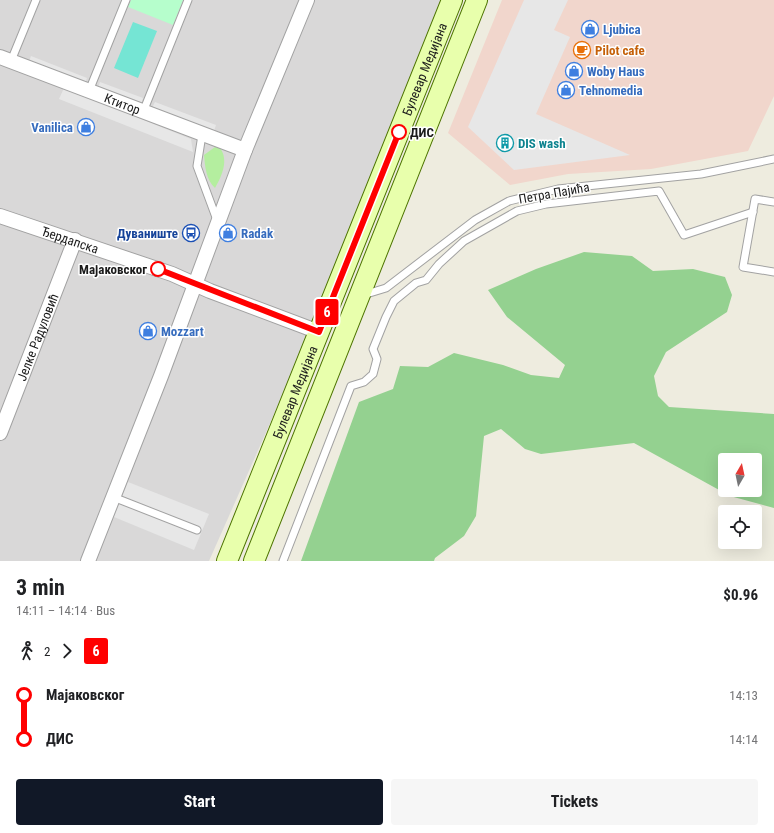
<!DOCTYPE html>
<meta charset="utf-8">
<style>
:root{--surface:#fff;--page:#f6f6f6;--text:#202124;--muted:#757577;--accent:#111827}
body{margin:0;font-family:"Roboto Condensed",sans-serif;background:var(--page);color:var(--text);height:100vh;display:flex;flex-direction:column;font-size:15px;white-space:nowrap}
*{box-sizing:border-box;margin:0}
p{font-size:13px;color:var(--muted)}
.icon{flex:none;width:22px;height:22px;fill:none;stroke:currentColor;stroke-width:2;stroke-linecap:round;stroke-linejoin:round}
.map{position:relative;height:561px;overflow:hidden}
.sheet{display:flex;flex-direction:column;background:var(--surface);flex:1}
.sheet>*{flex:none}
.badge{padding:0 8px;border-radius:3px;font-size:14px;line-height:26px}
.needle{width:26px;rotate:9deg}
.tools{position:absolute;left:718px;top:453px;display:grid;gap:8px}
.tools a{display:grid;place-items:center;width:44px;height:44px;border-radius:4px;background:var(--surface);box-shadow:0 4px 16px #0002;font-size:20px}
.map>.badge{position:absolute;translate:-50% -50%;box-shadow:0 0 0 2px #fff}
.legs{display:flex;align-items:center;gap:6px;height:44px;padding:0 16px;font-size:13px}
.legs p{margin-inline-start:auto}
.overview{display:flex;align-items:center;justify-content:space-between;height:68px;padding:0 16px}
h1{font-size:22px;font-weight:700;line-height:30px}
.primary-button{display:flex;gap:8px;margin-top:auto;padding:8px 16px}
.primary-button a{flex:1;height:46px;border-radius:4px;background:var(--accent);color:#fff;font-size:16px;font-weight:700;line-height:46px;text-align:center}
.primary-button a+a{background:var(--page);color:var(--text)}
ul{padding:0 16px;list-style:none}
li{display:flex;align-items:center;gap:14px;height:44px;font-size:15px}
li i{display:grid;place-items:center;width:6px;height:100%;margin:0 5px;background:currentColor}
li i::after{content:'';width:10px;height:10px;margin:-5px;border:3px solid;border-radius:50%;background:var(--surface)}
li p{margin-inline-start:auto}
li:first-child i{background:linear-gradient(#0000 50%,currentColor 0)}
li:last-child i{background:linear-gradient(currentColor 50%,#0000 0)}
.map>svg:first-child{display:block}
</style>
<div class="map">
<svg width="774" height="561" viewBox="0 0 774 561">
<rect width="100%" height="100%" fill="#eeecdf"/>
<polygon fill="#d9d8d8" points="0,0 446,0 361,218 209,561 0,561"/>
<polygon fill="#f1d6cc" points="502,0 774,0 774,96 748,151 651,169 568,174 510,185 448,133"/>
<path fill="#b4ee9f" d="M215 147 220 148C229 160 222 176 215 188 206 180 205 166 204 155Z"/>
<path fill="#94d190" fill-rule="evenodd" d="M584 252 632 256 653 271 693 269 725 277 732 295 727 312 666 352 654 376 658 396 669 407 774 414V508L730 496 634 443 541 454 525 449 501 429 484 436 476 516 464 536 435 558 434 561H301L359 402 393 389 400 366 428 367 454 353 503 365 531 375 559 378 565 365 507 317 488 290 536 269ZM725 460H755V490H725Z"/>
<polygon fill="#b6fecc" points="131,0 183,0 173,25 128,7"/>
<polygon fill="#75e5d4" points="133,22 157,31 138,78 114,68"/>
<g fill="#e7e7e7">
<polygon points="524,0 568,0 554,30 570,37 536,114 630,155 514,170 468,127"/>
<polygon points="31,56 87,78 84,86 28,64"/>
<polygon points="100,82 143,98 140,107 97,90"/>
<polygon points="64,88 191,139 193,152 59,99"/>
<polygon points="155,102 216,125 213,134 151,110"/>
<polygon points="128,482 209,514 194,550 114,517"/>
</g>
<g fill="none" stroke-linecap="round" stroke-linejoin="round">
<g stroke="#a2a2a2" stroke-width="9">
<g id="lane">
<polyline points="11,61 36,0"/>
<polyline points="89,91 126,0"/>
<polyline points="143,112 188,0"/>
<polyline points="202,135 197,166 217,220"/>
<polyline points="774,202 755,199 743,267 774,272"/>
<polyline points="363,295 386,288 475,220 509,201 558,189 701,174 774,159"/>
<polyline points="113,497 197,530"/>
<polyline points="283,561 351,386 364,382 373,374 377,359 373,349 386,317 394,301 416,283 426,280 439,264 464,241 517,211 546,204 659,191 684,235 753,212"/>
</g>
</g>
<g stroke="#a2a2a2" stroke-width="16">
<g id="street">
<path id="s1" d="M0 57 245 150"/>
<path id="s2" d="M0 216 172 274 210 291 319 332"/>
<path id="s3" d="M0 433 75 240"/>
<polyline points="88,561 161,376 245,150 307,0"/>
</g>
</g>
<g stroke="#4d7400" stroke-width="22">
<g id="secondary">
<path id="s4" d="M227 561 452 0"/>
<polyline points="254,561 477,0"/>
</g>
</g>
<use href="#lane" stroke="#fff" stroke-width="7"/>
<use href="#street" stroke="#fff" stroke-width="14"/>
<use href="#secondary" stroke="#e8ffac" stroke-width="20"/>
</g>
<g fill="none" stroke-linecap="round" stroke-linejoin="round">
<g stroke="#fff" stroke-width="9">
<polyline id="line-1" points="158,269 319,332 399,132"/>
</g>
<use href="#line-1" stroke="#f00" stroke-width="6"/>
</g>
<defs>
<g id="shop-ring" transform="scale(0.9)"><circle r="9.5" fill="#fff" stroke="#3f7fe0" stroke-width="1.5"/><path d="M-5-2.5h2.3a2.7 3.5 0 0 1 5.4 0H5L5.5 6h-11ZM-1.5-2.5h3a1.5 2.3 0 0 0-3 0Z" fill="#3f7fe0"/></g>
<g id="cafe-ring" transform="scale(0.9)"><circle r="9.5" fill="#fff" stroke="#e8710a" stroke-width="1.5"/><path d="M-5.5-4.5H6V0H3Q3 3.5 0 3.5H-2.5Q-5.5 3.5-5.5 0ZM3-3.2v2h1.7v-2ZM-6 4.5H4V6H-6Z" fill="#e8710a"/></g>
<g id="building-ring" transform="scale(0.9)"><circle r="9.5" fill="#fff" stroke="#0f9aa8" stroke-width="1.5"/><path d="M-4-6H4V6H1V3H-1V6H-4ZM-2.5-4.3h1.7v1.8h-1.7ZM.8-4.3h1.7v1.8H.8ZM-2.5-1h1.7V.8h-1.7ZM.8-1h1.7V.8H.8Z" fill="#0f9aa8"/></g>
<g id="bus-ring" transform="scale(0.9)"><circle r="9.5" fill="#fff" stroke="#1a4fb4" stroke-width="1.5"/><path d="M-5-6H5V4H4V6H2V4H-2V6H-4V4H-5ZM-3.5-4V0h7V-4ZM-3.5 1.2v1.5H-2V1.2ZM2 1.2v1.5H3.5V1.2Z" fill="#1a4fb4"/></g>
</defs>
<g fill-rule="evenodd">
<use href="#shop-ring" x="590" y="29"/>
<use href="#cafe-ring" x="582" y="50"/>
<use href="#shop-ring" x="574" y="71"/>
<use href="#shop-ring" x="566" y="90"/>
<use href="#shop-ring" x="86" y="127"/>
<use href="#building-ring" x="505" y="143"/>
<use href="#bus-ring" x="191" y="233"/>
<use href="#shop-ring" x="228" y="233"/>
<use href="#shop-ring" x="148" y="331"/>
</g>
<g fill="#fff" stroke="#f00" stroke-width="2">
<circle cx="399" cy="132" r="7"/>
<circle cx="158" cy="269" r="7"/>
</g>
<g text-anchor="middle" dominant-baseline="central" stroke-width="3" stroke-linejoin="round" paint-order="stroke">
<g font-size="13" font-weight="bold" fill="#366cbe" stroke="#fff" text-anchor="start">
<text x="603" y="29">Ljubica</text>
<text x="587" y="71">Woby Haus</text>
<text x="579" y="90">Tehnomedia</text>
<text x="73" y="127" text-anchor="end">Vanilica</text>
<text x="241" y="233">Radak</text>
<text x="161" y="331">Mozzart</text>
</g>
<g font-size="13" font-weight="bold" fill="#c56008" stroke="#fff" text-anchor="start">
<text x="595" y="50">Pilot cafe</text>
</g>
<g font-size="13" fill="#1b1b1b" stroke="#fff">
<text stroke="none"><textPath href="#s4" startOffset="530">Булевар Медијана</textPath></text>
<text stroke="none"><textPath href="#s1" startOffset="131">Ктитор</textPath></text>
<text transform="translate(554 193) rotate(-10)">Петра Пајића</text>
<text stroke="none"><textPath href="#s2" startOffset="74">Ђердапска</textPath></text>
<text stroke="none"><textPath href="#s3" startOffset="103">Јелке Радуловић</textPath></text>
<text stroke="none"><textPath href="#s4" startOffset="182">Булевар Медијана</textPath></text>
</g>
<g font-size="13" font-weight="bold" fill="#1b1b1b" stroke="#fff" text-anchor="start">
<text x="410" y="132">ДИС</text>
<text x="147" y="269" text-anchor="end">Мајаковског</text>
</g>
<g font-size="13" font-weight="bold" fill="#0d838f" stroke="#fff" text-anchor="start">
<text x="518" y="143">DIS wash</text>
</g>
<g font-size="13" font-weight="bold" fill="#164399" stroke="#fff" text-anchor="end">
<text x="178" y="233">Дуваниште</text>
</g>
</g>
</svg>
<div class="tools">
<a><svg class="needle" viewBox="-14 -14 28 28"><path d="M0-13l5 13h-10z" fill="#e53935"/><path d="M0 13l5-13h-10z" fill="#757577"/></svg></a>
<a><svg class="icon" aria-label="locate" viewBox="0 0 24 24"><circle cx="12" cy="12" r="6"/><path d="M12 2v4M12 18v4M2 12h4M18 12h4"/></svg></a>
</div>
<b class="badge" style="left:327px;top:312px;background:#f00;color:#fff">6</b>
</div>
<section class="sheet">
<div class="overview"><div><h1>3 min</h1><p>14:11 – 14:14 · Bus</p></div><b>$0.96</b></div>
<div class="legs"><svg class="icon" aria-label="walk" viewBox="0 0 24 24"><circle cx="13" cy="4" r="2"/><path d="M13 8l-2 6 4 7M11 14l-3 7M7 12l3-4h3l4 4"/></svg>2<svg class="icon" aria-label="forward" viewBox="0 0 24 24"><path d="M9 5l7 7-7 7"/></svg><b class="badge" style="background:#f00;color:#fff">6</b></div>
<ul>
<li><i style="color:#f00"></i><b>Мајаковског</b><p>14:13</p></li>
<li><i style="color:#f00"></i><b>ДИС</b><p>14:14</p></li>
</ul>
<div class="primary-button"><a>Start</a><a>Tickets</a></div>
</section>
